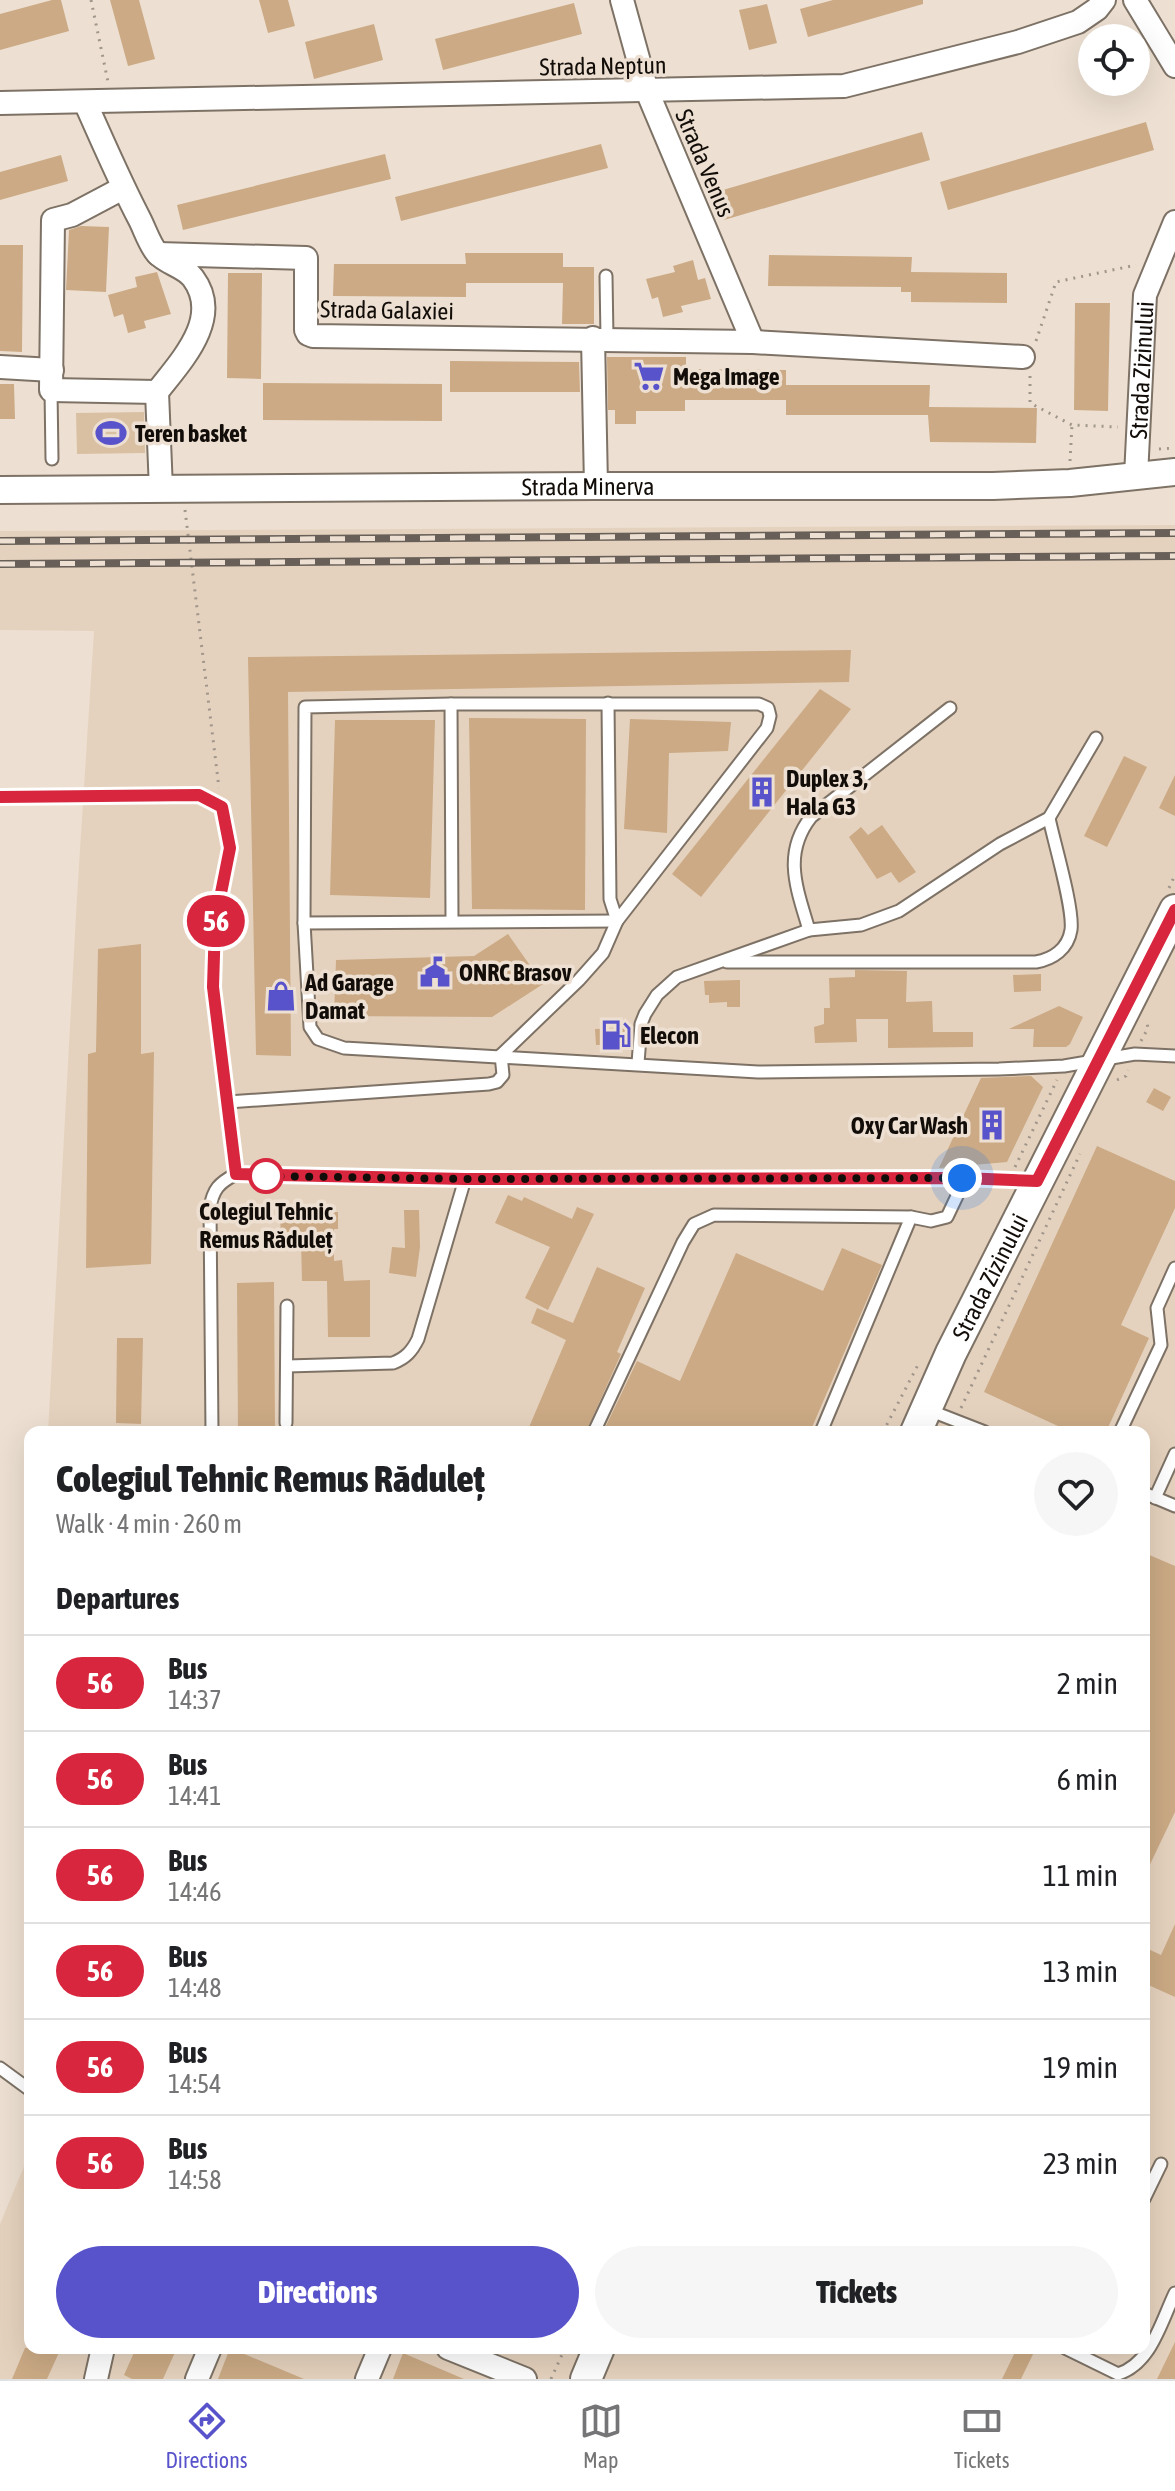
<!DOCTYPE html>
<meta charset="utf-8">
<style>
:root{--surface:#fff;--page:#f6f6f6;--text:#202124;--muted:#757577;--line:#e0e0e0;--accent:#5853cb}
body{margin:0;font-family:"Asap Condensed",sans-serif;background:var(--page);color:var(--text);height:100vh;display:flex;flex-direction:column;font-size:30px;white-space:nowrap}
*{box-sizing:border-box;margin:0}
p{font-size:26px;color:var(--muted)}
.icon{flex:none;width:44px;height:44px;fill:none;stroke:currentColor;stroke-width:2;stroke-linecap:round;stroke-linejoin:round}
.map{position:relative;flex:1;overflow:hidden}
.side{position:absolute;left:24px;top:1426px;width:1126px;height:928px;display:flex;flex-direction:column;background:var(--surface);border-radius:16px;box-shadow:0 8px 32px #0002}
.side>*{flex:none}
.badge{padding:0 16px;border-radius:26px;font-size:28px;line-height:52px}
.fabs{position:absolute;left:1078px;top:24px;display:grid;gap:16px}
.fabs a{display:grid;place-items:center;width:72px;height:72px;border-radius:50%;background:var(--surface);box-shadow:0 8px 32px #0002;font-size:40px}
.you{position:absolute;width:40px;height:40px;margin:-20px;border:6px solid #fff;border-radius:50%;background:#1a73e8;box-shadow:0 0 0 12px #1a73e833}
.map>.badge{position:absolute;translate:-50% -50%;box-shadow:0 0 0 4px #fff}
h2{padding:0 32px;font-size:30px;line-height:72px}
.round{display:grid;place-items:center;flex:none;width:84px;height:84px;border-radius:42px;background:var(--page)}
.summary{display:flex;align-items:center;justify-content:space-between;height:136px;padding:0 32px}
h1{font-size:38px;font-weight:800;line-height:60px}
.button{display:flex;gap:16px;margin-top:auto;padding:16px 32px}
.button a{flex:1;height:92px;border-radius:48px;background:var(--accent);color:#fff;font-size:32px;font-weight:800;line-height:92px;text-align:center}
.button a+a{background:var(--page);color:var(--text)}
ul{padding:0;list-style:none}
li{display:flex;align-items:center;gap:24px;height:96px;padding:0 32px;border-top:2px solid var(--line)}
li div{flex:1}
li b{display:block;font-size:30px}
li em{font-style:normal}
li .badge{min-width:88px;font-weight:700;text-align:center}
.tabs{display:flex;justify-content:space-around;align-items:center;height:112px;border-top:2px solid var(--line);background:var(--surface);font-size:22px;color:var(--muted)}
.tabs a{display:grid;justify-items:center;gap:4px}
.tabs .selected{color:var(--accent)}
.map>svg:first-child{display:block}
</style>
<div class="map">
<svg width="1175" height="2379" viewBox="0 0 1175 2379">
<rect width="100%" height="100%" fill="#ede0d2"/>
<polygon fill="#e5d2be" points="1175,525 1175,2379 0,2379 0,2224 30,2152 30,2348 1144,2348 1144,1432 48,1432 77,896 94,631 0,630 0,531"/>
<polygon fill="#dac0a3" points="144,412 145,453 77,454 76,413"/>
<g fill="#cbaa85">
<polygon points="52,0 61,0 69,31 0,50 0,14"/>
<polygon points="110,0 139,0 155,59 128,66"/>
<polygon points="259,0 288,0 295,26 268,33"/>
<polygon points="833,0 923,0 923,4 808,37 800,9"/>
<polygon points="574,3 582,34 443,70 435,39"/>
<polygon points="767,4 777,43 749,50 739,10"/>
<polygon points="374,24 383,60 314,79 305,42"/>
<polygon points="1146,122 1154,150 948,210 940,182"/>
<polygon points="922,132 930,160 724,220 716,192"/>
<polygon points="601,144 608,168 401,221 395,197"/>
<polygon points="385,154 391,179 183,230 177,205"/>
<polygon points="61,155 68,181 0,200 0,172"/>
<polygon points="81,226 109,227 106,292 66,290 69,230"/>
<polygon points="0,245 23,245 22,352 0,351"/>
<polygon points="465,253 563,253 563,267 594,267 594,324 562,324 563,283 466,283 466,297 333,296 334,264 466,264"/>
<polygon points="769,255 912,257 911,272 1007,273 1007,303 911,302 911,292 901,292 901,287 768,286"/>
<polygon points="693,260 698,280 705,278 711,299 681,306 683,312 663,317 658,297 652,299 646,279 675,272 673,266"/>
<polygon points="157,272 171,314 144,321 146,328 128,333 123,314 114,317 108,295 137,287 135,277"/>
<polygon points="228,273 262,273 261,379 227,378"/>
<polygon points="1075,303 1110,303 1108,411 1074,410"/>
<polygon points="607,357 686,357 686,369 786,370 786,385 930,385 929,407 1037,408 1036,443 930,442 928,415 786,415 786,400 685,400 685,411 636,411 636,424 615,424 615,410 608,410"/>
<polygon points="450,361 579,362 580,392 450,392"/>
<polygon points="263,383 442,384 442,421 263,420"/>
<polygon points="0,384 14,384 15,419 0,419"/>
<polygon points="851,650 849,682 288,692 291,1056 256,1055 248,657"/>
<polygon points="820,689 851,709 701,897 672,874"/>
<polygon points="469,718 586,719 585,910 472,909"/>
<polygon points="630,719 731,722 728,751 669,753 667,833 624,829"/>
<polygon points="335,720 435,720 430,898 330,895"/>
<polygon points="1124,756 1147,767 1107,847 1084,836"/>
<polygon points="1175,775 1175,816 1159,808"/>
<polygon points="882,825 916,872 899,883 891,872 877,879 849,837 861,827 868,835"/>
<polygon points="508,934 543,984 492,1017 334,1016 336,960 474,956"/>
<polygon points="141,944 141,1054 154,1052 151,1264 86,1268 88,1054 96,1052 98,949"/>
<polygon points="855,970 907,971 906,1002 932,1001 933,1032 973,1032 973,1047 888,1048 888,1019 856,1019 857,1042 815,1043 814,1027 824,1024 824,1008 830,1008 829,978 855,977"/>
<polygon points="1041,974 1041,991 1014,992 1013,975"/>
<polygon points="740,980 740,1007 727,1007 727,1002 709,1003 709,995 705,995 704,981"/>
<polygon points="1059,1006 1083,1017 1070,1044 1066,1047 1033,1047 1034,1029 1009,1029"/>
<polygon points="625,1028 626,1044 596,1045 595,1029"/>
<polygon points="1031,1076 1043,1087 1007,1162 939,1168 981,1078"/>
<polygon points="1154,1088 1171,1097 1163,1111 1146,1102"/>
<polygon points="1097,1146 1175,1181 1175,1208 1121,1325 1149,1338 1106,1432 1071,1432 984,1392"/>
<polygon points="508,1195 522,1201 524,1197 572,1219 577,1207 594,1214 548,1310 525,1298 550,1247 495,1223"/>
<polygon points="334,1209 334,1212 338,1212 338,1229 334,1229 334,1261 342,1260 344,1281 370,1280 370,1337 328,1337 327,1281 302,1281 301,1242 281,1242 280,1210"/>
<polygon points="404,1210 419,1210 420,1247 416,1277 389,1273 392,1247 405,1248"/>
<polygon points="842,1248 882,1265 810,1432 603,1432 637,1361 680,1381 736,1253 823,1291"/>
<polygon points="597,1267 645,1288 617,1352 621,1354 586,1432 527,1432 566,1340 531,1323 537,1308 573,1323"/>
<polygon points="274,1282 275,1432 238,1432 237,1283"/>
<polygon points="117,1338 143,1338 141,1424 116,1423"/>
<polygon points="1147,1554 1175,1566 1175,1812 1144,1877 1144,1561"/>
<polygon points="1175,1924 1175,1997 1144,1983 1144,1947 1161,1955"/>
<polygon points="1175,2342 1175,2379 1157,2379"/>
<polygon points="25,2348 61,2348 47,2379 12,2379"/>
<polygon points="136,2348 177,2348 163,2379 132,2379 124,2375"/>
<polygon points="230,2348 304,2379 218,2379"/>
<polygon points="1017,2348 1036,2348 1021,2379 1002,2379"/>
<polygon points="403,2353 464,2379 393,2379"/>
</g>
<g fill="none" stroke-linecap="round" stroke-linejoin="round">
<g stroke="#7d7265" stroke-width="15">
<g id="service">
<polyline points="606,276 607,338"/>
<polyline points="51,390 52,459"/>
<polyline points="608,703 610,899 617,921"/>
<polyline points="451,704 452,920"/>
<polyline points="0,797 199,795 222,807 230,848 215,923 213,987 236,1174 465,1179 962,1178 1032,1181"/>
<polyline points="617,921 304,923 310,1027 318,1039 344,1048 758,1072 999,1069 1064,1066 1135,1054 1175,1056"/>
<polyline points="304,923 305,707 451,704 759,704 768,708 770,716 767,728 617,921 603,953 579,980 501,1055"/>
<path d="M809 930C797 889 782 854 811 817L950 708"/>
<path d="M727 962H1036C1053 959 1068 949 1071 930 1074 909 1054 842 1049 818"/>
<polyline points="638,1063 641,1024 645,1014 657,995 677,977 809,930 861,925 899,911 1000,844 1049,818 1096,738"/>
<polyline points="228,1102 489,1084 497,1082 503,1075 501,1055"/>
<path d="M287 1366 393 1363C406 1358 412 1351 418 1339L465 1179"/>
<polyline points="926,1409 985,1432"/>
<polyline points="286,1423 287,1306"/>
<path d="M212 1432 210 1208C213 1189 219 1183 236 1174"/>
<polyline points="594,1432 683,1242 694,1224 714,1215 911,1217 931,1221 947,1217 957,1196 962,1178"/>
<polyline points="821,1432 911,1217"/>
<polyline points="1120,1432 1161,1345 1157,1308 1175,1268"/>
<polyline points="1144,1493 1175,1506"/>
<polyline points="1155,1498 1175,1454"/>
<polyline points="0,2068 30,2090"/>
<polyline points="1144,2199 1161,2164"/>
<path d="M1065 2348 1118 2374C1151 2364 1161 2322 1175 2293"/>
</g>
</g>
<g stroke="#7d7265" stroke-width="26">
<g id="minor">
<polyline points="622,0 647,91 753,342"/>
<polyline points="1135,0 1175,66"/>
<path d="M85 102C103 142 120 182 140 220 145 230 150 245 157 253 167 264 184 266 193 278 223 318 181 361 157 392L161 490"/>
<polyline points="0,103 844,86 1018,42 1078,22 1097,9 1104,0"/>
<polyline points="123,188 72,215 53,220 51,390 157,392"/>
<polyline points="158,254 306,258 306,330 308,334 313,336 753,342 1023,357"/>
<polyline points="593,338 596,486"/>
<polyline points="0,367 52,370"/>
<path id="s1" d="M1136 476 1145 295 1175 222"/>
<polyline points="448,2348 525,2379"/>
<polyline points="96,2379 103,2348"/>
<polyline points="197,2379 210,2348"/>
<polyline points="367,2379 380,2348"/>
</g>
</g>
<g stroke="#7d7265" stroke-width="30">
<g id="tertiary">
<path id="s2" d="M0 490 596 486H993L1070 483 1175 472"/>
</g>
</g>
<g stroke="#7d7265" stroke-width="34">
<g id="secondary">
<path id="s3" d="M916 1432 951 1353 1175 910"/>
<polyline points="586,2379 599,2348"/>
</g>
</g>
<g stroke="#a0968b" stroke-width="3" stroke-dasharray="2 6" stroke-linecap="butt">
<polyline points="91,0 108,82"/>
<polyline points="1036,341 1056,282 1136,265"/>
<polyline points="1030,376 1030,403 1072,425 1118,427"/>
<polyline points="1159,449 1175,448"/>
<polyline points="1070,461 1072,425"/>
<polyline points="185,510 219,788"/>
<polyline points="1169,888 1175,875"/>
<polyline points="1141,1041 1148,1028 1147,1023"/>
<polyline points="1117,1080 1126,1076 1128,1070"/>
<polyline points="1015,1167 1057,1080"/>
<polyline points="961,1408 1080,1154"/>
<polyline points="883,1432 920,1361"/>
<polyline points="551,2379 565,2348"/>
</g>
<use href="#service" stroke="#fff" stroke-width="11"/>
<use href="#minor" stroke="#fff" stroke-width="22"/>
<use href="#tertiary" stroke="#fff" stroke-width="26"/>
<use href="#secondary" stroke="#fff" stroke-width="30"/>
<g stroke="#686058" stroke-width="8">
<g id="rail">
<polyline points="0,541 1175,533"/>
<polyline points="0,564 1175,556"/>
</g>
</g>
<use href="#rail" stroke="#ede0d2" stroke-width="5" stroke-dasharray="15" stroke-linecap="butt"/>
</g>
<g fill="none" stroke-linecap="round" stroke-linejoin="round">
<g stroke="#fff" stroke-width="18">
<polyline id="line" points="0,797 199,795 222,807 230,848 215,923 213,987 236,1174 465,1179 962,1178 1037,1181 1175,910"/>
</g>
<use href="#line" stroke="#d7263d" stroke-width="12"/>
<polyline stroke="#120d09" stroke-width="8" stroke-dasharray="0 14.4" points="266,1176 465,1179 962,1178"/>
</g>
<defs>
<g id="supermarket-bare" transform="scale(2.4)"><path d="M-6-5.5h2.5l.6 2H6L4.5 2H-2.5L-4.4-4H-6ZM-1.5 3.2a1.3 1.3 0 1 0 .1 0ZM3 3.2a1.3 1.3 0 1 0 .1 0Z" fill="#5853cb" stroke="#ede0d2" stroke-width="2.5" paint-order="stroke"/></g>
<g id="stadium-bare" transform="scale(2.4)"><path d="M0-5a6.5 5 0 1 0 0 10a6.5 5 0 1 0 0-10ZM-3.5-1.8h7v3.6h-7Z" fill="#5853cb" stroke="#ede0d2" stroke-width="2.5" paint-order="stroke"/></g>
<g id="building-bare" transform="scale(2.4)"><path d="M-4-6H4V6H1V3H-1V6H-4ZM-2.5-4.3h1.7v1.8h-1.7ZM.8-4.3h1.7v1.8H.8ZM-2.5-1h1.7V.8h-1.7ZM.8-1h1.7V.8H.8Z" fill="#5853cb" stroke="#ede0d2" stroke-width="2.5" paint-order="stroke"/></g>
<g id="civic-bare" transform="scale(2.4)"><path d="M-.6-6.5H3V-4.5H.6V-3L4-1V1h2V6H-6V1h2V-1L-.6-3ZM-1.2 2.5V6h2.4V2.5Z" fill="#5853cb" stroke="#ede0d2" stroke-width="2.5" paint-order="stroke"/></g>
<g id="shop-bare" transform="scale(2.4)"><path d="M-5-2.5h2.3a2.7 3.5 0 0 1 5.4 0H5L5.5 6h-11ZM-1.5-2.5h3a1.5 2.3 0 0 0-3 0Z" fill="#5853cb" stroke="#ede0d2" stroke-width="2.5" paint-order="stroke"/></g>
<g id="fuel-bare" transform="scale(2.4)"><path d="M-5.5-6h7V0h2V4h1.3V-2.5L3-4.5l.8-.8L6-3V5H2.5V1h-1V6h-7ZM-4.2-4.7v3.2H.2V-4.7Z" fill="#5853cb" stroke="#ede0d2" stroke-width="2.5" paint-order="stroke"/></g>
</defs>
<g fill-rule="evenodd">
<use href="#supermarket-bare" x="649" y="376"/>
<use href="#stadium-bare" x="111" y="433"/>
<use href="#building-bare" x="762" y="792"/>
<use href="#civic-bare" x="435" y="972"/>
<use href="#shop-bare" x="281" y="996"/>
<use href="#fuel-bare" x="616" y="1035"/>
<use href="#building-bare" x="992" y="1125"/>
</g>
<circle fill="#fff" stroke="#d7263d" stroke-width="4" cx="266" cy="1176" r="16"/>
<g text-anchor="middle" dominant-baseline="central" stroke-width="7" stroke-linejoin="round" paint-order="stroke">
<g font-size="24" fill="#120d09" stroke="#ede0d2">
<text transform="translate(603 66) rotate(-1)">Strada Neptun</text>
<text transform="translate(705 163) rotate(67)">Strada Venus</text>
<text transform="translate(387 310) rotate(1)">Strada Galaxiei</text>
<text stroke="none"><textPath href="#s1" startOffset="106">Strada Zizinului</textPath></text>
<text stroke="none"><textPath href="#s2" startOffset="588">Strada Minerva</textPath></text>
<text stroke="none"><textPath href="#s3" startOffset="172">Strada Zizinului</textPath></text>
</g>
<g font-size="24" font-weight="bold" fill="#120d09" stroke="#ede0d2" text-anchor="start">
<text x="673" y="376">Mega Image</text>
<text x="135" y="433">Teren basket</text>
<text x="786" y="778">Duplex 3,<tspan x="786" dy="28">Hala G3</tspan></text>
<text x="459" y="972">ONRC Brasov</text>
<text x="305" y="982">Ad Garage<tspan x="305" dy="28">Damat</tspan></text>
<text x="640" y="1035">Elecon</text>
<text x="968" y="1125" text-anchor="end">Oxy Car Wash</text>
</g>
<g font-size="24" font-weight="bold" fill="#120d09" stroke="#ede0d2">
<text x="266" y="1211">Colegiul Tehnic<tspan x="266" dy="28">Remus Răduleț</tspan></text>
</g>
</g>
</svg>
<div class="fabs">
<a><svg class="icon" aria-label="locate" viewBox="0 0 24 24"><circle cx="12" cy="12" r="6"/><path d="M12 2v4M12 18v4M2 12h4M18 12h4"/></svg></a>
</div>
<div class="you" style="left:962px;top:1178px"></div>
<b class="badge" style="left:216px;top:921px;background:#d7263d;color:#fff">56</b>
<section class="side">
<div class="summary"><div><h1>Colegiul Tehnic Remus Răduleț</h1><p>Walk · 4 min · 260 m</p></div><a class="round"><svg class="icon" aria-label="heart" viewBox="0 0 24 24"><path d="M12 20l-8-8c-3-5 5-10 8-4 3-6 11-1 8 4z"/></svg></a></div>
<h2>Departures</h2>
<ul>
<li><span class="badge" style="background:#d7263d;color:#fff">56</span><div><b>Bus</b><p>14:37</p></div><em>2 min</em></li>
<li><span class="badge" style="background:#d7263d;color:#fff">56</span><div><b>Bus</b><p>14:41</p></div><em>6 min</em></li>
<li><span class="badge" style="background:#d7263d;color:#fff">56</span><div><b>Bus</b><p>14:46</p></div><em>11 min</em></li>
<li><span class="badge" style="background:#d7263d;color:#fff">56</span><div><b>Bus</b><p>14:48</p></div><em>13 min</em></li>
<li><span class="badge" style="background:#d7263d;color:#fff">56</span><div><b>Bus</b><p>14:54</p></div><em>19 min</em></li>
<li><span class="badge" style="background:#d7263d;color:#fff">56</span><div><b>Bus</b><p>14:58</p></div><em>23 min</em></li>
</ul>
<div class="button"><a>Directions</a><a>Tickets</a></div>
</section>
</div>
<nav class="tabs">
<a class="selected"><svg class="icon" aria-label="directions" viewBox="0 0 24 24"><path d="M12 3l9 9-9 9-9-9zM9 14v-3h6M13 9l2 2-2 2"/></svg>Directions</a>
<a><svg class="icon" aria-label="map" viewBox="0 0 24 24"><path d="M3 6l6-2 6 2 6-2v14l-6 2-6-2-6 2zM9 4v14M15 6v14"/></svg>Map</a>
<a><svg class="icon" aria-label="tickets" viewBox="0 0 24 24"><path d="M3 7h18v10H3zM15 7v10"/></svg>Tickets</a>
</nav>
